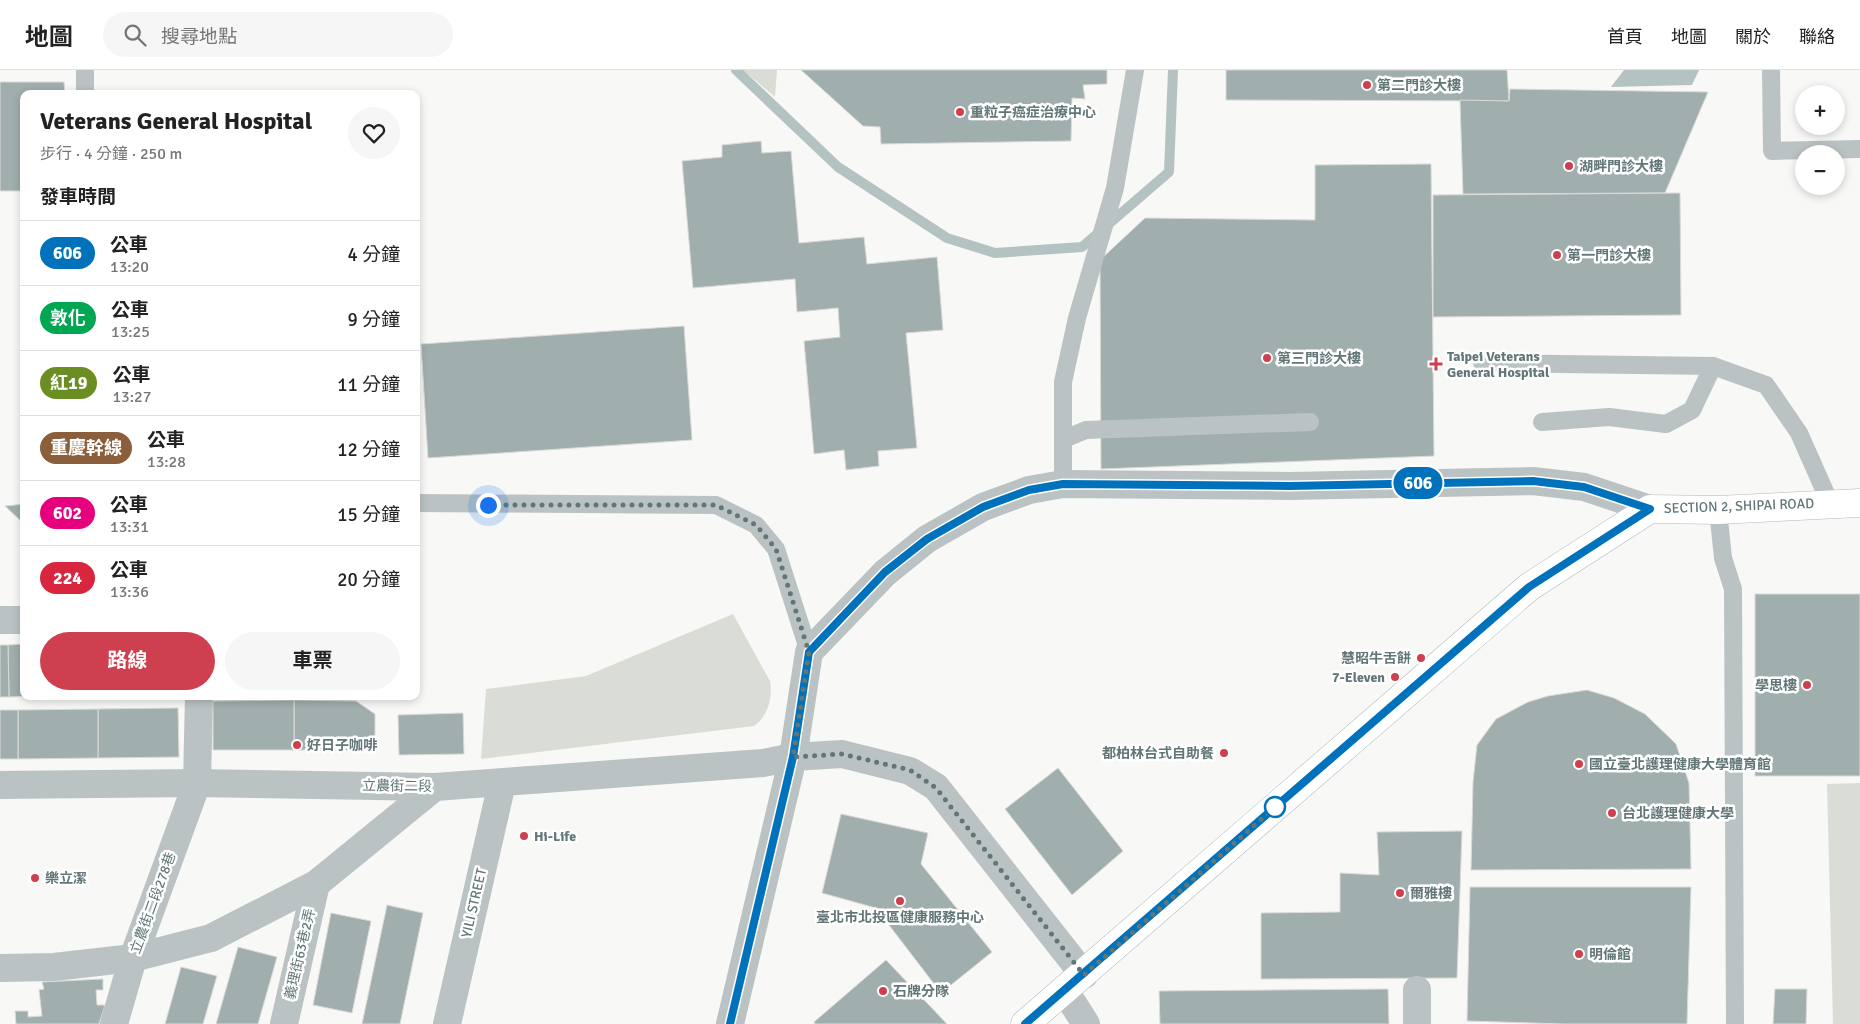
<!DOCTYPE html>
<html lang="zh-TW">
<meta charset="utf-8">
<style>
:root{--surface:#fff;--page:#f6f6f6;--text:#222;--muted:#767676;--line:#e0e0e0;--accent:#ce404f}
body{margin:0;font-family:Signika,"Noto Sans TC",sans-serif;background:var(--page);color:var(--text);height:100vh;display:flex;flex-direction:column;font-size:19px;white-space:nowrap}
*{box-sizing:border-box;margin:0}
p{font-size:16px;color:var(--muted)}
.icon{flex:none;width:28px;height:28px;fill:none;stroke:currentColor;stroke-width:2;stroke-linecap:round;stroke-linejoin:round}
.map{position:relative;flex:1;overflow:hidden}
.details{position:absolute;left:20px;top:20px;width:400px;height:610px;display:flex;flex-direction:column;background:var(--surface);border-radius:10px;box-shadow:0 2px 8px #0003}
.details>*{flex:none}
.badge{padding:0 10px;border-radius:16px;font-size:18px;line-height:32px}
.buttons{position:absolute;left:1795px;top:15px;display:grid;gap:10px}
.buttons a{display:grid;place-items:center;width:50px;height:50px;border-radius:50%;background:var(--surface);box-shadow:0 2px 8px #0003;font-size:25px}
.you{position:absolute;width:25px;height:25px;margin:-12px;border:4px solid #fff;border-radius:50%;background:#1a73e8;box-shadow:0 0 0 8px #1a73e833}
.map>.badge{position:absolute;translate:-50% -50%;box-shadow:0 0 0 2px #fff}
h2{padding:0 20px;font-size:19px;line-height:45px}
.round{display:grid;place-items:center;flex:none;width:52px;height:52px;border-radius:26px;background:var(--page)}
.summary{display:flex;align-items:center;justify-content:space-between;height:85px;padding:0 20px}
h1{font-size:24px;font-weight:700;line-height:38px}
.primary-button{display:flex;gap:10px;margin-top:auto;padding:10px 20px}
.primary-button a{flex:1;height:58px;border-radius:30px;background:var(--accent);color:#fff;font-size:20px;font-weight:700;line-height:58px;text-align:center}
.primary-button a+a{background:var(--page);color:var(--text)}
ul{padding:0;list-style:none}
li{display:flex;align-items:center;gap:15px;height:65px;padding:0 20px;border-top:1px solid var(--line)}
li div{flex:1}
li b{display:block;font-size:19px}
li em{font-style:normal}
li .badge{min-width:55px;font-weight:700;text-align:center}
header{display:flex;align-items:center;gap:30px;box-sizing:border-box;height:70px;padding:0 25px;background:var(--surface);border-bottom:1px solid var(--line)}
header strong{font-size:24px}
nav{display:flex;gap:28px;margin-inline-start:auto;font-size:18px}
.search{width:350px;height:45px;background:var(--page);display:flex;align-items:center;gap:12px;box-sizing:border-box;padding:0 18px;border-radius:28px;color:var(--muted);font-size:19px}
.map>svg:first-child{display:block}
</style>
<header>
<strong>地圖</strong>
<div class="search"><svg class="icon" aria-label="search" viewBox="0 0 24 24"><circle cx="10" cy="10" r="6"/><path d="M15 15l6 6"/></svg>搜尋地點</div>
<nav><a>首頁</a><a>地圖</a><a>關於</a><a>聯絡</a></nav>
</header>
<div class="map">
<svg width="1860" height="954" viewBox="0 0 1860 954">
<rect width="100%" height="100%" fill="#f8f8f6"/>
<g fill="#daddd6">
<polygon points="743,0 777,0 775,27"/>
<path d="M733 544 770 611C773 628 768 646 754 656L481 689 486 619 586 606Z"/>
<polygon points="1860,713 1860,954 1833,954 1827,714"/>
</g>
<polygon fill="#b4c3c2" points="1624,0 1699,0 1692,15 1611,17"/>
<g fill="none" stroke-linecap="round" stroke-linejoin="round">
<polyline stroke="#b4c3c2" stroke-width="10" points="736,0 838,97 947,168 995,183 1082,177 1169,102 1173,0"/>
</g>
<g fill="#a1aeae" stroke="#dadad8">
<polygon points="801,0 1107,0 1107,14 1083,15 1085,29 1072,28 1071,71 881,74 880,57 863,56"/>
<polygon points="1226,0 1507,0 1509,31 1226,30"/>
<polygon points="0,12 64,12 65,24 24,24 24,121 0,121"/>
<polygon points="1510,19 1708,22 1665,123 1463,124 1460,30 1509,31"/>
<polygon points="761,71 762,83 791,81 799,173 864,167 867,194 937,187 943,260 906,263 917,378 878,381 879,396 846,400 844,380 814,384 804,271 840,267 838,238 797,242 795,209 693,218 682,91 722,87 722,75"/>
<polygon points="1431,94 1434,386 1101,399 1100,190 1145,148 1315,150 1315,95"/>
<polygon points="1680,123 1681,245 1433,247 1433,125"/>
<polygon points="684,256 692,370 428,388 421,274"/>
<polygon points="24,434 24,454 5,436"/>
<rect x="1755" y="524" width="105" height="182"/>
<polygon points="24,574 24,626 34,626 9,627 8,575"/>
<polygon points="0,575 8,575 9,627 0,627"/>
<polygon points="1587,620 1614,628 1645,644 1676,674 1689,713 1691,799 1471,800 1473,712 1477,675 1496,649 1528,632 1548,626"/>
<polygon points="294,630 356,631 375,644 375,680 294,680"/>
<polygon points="294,630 294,680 213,680 213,631"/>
<polygon points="178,638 179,687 98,688 98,639"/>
<polygon points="98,639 98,688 18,689 18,640"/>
<rect x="0" y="640" width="18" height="49"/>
<polygon points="463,643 464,684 399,685 398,645"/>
<polygon points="1058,698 1123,781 1072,825 1005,739"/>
<polygon points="841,744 928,763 921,794 992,882 941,923 876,838 822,823"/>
<polygon points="1462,761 1457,908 1261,909 1261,843 1340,842 1340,803 1379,805 1377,762"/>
<polygon points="1470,817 1691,817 1687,954 1564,954 1467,951"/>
<polygon points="387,835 423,843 400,954 362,954"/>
<polygon points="331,843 371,851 352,943 313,935"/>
<polygon points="238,877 277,887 258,954 216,954"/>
<polygon points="886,890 947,954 815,954 814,952"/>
<polygon points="181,897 217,906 203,954 165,954"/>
<polygon points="103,909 103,920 96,920 97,935 105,935 99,954 16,954 15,941 28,941 28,947 42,946 39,920 44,919 42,912"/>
<polygon points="1388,919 1389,954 1160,954 1159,921"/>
<polygon points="1775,919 1807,919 1806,954 1773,954"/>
</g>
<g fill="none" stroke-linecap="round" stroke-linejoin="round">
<g stroke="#b0b9ba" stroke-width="29">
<polyline id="secondary" points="1025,954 1529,517 1650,439 1718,440 1860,433"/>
</g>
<g stroke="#bbc2c3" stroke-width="18">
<polyline points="1771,0 1772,81 1860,79"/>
<polyline points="85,24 85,0"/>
<polyline points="1482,293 1713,296 1766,315 1799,363 1830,433"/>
<polyline points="1542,352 1609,347 1666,354 1692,340 1713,296"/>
<polyline points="1064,369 1086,360 1310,352"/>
<polyline points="1063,414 1063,312 1077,248 1115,118 1135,0"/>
<polyline points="416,433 716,435 756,455 776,479 809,582"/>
<polyline points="1718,440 1723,488 1733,519 1735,954"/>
</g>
<g stroke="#bbc2c3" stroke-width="28">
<polyline points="0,550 24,550"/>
<polyline points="0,715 197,713 435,717 763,693 793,687 842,684 910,701 936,717 1084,905"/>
<polyline points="0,898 54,897 133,888 211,868 316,814 435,717"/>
<polyline points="1417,920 1417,954"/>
<polyline points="1065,921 1086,954"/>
<polyline points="114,954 133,888 197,713 199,626"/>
<polyline points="284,954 316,814"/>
<polyline points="447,954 502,713"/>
<polyline points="730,954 793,687 809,582 885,503 927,469 983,437 1029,420 1063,414 1290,416 1533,411 1584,417 1650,439"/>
</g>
<use href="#secondary" stroke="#fff" stroke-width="28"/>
</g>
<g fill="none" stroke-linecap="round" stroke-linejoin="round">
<g stroke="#fff" stroke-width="11">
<polyline id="line" points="730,954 793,687 809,582 885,502 927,469 983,437 1029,420 1063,414 1290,416 1533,411 1584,417 1650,439 1529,517 1025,954"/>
</g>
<use href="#line" stroke="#0072bc" stroke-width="8"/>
<polyline stroke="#627678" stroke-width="5" stroke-dasharray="0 9" points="488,435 716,435 756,455 776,479 809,582 793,687 842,684 910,700 936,718 1084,905 1280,733 1275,737"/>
</g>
<g fill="#ce404f" stroke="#fff" stroke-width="2">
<circle cx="1367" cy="15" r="5"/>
<circle cx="960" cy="42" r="5"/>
<circle cx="1569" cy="96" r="5"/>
<circle cx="1557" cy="185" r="5"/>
<circle cx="1267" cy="288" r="5"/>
<path d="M1433.5 286.5h5v5h5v5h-5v5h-5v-5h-5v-5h5z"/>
<circle cx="1421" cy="588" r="5"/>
<circle cx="1395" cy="607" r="5"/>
<circle cx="1807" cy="615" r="5"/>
<circle cx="297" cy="675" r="5"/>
<circle cx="1224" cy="683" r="5"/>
<circle cx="1579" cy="694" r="5"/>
<circle cx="1612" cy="743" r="5"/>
<circle cx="524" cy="766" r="5"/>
<circle cx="35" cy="808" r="5"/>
<circle cx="1400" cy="823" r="5"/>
<circle cx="900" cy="831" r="5"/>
<circle cx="1579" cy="884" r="5"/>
<circle cx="883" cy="921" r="5"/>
</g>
<circle fill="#fff" stroke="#0072bc" stroke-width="2.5" cx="1275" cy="737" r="10"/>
<g text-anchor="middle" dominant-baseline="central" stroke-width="5" stroke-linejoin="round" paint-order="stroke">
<g font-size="14" font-weight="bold" fill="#627678" stroke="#fff" text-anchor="start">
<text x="1377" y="15">第二門診大樓</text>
<text x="970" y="42">重粒子癌症治療中心</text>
<text x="1579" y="96">湖畔門診大樓</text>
<text x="1567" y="185">第一門診大樓</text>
<text x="1447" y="286">Taipei Veterans<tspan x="1447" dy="16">General Hospital</tspan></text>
<text x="1277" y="288">第三門診大樓</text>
<text x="1411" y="588" text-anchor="end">慧昭牛舌餅</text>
<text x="1385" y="607" text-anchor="end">7-Eleven</text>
<text x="1797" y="615" text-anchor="end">學思樓</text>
<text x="307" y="675">好日子咖啡</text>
<text x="1214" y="683" text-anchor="end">都柏林台式自助餐</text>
<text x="1589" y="694">國立臺北護理健康大學體育館</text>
<text x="1622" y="743">台北護理健康大學</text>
<text x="534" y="766">Hi-Life</text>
<text x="45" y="808">樂立潔</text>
<text x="1410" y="823">爾雅樓</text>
<text x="900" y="847" text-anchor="middle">臺北市北投區健康服務中心</text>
<text x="1589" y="884">明倫館</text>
<text x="893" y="921">石牌分隊</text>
</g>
<g font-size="14" fill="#627678" stroke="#fff">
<text transform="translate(1739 436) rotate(-2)">SECTION 2, SHIPAI ROAD</text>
<text transform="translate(397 716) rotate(1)">立農街二段</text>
<text transform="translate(153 833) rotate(-70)">立農街二段278巷</text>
<text transform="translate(474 833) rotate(-77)">YILI STREET</text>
<text transform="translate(300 884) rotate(-77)">義理街63巷2弄</text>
</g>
</g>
</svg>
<div class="buttons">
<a>+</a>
<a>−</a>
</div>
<div class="you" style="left:488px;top:435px"></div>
<b class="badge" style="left:1418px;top:413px;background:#0072bc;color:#fff">606</b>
<section class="details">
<div class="summary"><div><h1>Veterans General Hospital</h1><p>步行 · 4 分鐘 · 250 m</p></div><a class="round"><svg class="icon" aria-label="heart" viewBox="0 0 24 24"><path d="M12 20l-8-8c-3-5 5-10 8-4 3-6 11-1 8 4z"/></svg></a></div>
<h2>發車時間</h2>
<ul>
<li><span class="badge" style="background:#0072bc;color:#fff">606</span><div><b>公車</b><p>13:20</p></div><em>4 分鐘</em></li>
<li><span class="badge" style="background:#00a651;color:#fff">敦化</span><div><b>公車</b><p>13:25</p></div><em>9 分鐘</em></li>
<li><span class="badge" style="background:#6b8e23;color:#fff">紅19</span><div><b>公車</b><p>13:27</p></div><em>11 分鐘</em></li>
<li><span class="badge" style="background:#8b5e3c;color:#fff">重慶幹線</span><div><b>公車</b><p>13:28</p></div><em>12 分鐘</em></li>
<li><span class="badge" style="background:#e6007e;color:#fff">602</span><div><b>公車</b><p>13:31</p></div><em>15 分鐘</em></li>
<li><span class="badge" style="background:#d7263d;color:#fff">224</span><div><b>公車</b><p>13:36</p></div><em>20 分鐘</em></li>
</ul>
<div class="primary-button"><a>路線</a><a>車票</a></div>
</section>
</div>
